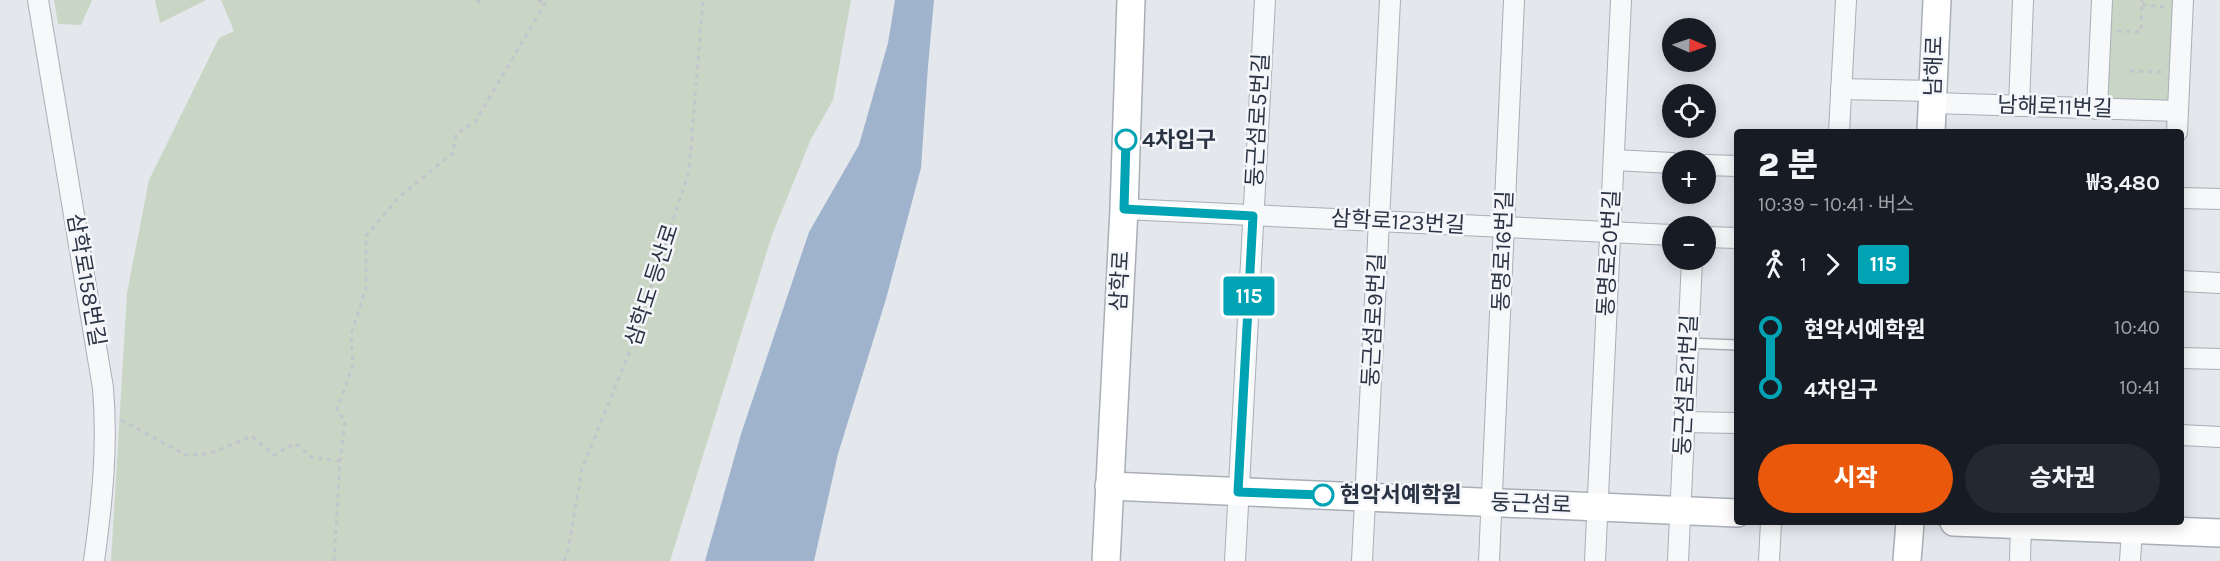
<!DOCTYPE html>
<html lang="ko">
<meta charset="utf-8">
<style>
:root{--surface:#171b24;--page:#242831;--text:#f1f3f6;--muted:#9ea1a6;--accent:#ea580c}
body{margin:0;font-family:Karla,"Noto Sans KR",sans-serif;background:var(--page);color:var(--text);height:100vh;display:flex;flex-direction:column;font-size:22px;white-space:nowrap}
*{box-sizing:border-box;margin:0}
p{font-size:20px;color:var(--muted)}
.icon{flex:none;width:33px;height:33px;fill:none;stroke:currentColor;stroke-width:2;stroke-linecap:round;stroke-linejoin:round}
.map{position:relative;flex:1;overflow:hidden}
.panel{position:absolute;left:1734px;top:129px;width:450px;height:396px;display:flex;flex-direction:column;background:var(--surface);border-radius:6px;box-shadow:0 3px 15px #0003}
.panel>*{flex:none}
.badge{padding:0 12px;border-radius:4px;font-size:21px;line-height:39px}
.needle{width:39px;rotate:92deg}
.controls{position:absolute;left:1662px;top:18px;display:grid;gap:12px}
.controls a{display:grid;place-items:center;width:54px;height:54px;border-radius:50%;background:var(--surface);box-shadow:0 3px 15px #0003;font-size:30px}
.map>.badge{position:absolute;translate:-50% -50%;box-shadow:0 0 0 3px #fff}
.legs{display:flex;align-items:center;gap:9px;height:66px;padding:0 24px;font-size:20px}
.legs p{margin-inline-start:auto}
.headline{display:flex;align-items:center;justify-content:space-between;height:102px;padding:0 24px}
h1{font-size:33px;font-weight:800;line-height:45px}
.primary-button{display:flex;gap:12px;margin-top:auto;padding:12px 24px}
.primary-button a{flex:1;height:69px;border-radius:36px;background:var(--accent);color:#fff;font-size:24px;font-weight:800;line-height:69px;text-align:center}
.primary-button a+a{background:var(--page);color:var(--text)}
ul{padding:0 24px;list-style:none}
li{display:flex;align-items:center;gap:21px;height:60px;font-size:22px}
li i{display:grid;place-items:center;width:9px;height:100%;margin:0 8px;background:currentColor}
li i::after{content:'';width:15px;height:15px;margin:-8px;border:4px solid;border-radius:50%;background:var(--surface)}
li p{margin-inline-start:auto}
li:first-child i{background:linear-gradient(#0000 50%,currentColor 0)}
li:last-child i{background:linear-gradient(currentColor 50%,#0000 0)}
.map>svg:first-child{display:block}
</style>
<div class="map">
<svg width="2220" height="561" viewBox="0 0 2220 561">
<rect width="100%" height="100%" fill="#e4e7ec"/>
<g fill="#c9d6c5">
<polygon points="54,0 92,0 81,25 58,24"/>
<polygon points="155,0 206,0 160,23"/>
<polygon points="221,0 851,0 833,100 811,139 772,235 670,561 111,561 127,293 149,180 219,38 234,31"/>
<polygon points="2107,0 2176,0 2173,107 2103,105"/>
</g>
<polygon fill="#9fb4cc" points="895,0 934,0 928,66 921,168 886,299 838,454 814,561 705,561 741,434 809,232 859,145 888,43"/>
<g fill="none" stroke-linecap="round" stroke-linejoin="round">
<g stroke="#a9aeb7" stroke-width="12">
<polyline id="lane" points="1688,343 1737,345"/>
</g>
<g stroke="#a9aeb7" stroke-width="22">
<g id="street">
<path d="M38 0 103 388C108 447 102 503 94 561"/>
<polyline points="1841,89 1933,91"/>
<polyline points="1933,103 2178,111"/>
<polyline points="2019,106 2023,0"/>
<polyline points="2097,109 2102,0"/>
<polyline points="1839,132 1846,0"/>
<polyline points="2177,132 2183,0"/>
<polyline points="1614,160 1672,163"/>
<polyline points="1706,165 1737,166"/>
<polyline points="2181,198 2220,199"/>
<polyline points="1124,209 1672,235"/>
<polyline points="1706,237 1737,238"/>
<polyline points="2181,281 2220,283"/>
<polyline points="2181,358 2220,359"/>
<polyline points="1684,422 1737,423"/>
<polyline points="2181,435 2220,437"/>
<polyline points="1235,561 1265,0"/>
<polyline points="1362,561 1390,0"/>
<polyline points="1489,561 1514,0"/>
<polyline points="1595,561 1621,0"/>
<polyline points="1678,561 1692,260"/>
<polyline points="1769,561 1771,522"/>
<polyline points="2020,561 2021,525"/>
<polyline points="2130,561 2132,530"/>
</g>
</g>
<g stroke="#a9aeb7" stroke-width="30">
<g id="secondary">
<polyline points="1931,132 1937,0"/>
<polyline points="1109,486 1737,513"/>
<polyline points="1954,522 2220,533"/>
<polyline points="1106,561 1124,209 1131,0"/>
<polyline points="1907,561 1910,522"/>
</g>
</g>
<g stroke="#c2c5cb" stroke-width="3" stroke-dasharray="4.5 4.5" stroke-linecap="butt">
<polyline points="477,0 479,2 484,0"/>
<polyline points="538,0 545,3"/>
<polyline points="2142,5 2166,7"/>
<polyline points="2117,31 2141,32 2142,0"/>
<polyline points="2130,71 2164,72"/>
<polyline points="121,420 186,455 209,454 252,436 274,455 295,443 311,457 340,461"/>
<polyline points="334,561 340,461 345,421 337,410 353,365 351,334 366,289 366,236 399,197 453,153 456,134 475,122 547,0"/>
<polyline points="564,561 568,550 582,469 631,348 689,171 703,0"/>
</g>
<use href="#lane" stroke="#f7f8fa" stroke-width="9"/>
<use href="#street" stroke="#f7f8fa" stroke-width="20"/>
<use href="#secondary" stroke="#fff" stroke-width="27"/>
</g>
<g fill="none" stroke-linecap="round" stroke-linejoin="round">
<g stroke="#fff" stroke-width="14">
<polyline id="line-1" points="1126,140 1124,209 1253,216 1238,492 1323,495"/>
</g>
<use href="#line-1" stroke="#00a3b4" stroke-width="9"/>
</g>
<g fill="#fff" stroke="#00a3b4" stroke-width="3">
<circle cx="1126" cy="140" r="10"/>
<circle cx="1323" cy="495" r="10"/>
</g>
<g text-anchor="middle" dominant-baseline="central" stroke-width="5" stroke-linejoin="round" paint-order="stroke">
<g font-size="22" fill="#2b3445" stroke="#f4f6f9">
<text transform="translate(1934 66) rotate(-88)">남해로</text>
<text transform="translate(2055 107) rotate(2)">남해로11번길</text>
<text transform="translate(1258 120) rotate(-87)">둥근섬로5번길</text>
<text transform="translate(1398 222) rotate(3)">삼학로123번길</text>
<text transform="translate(1503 251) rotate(-88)">동명로16번길</text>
<text transform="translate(1609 253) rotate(-87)">동명로20번길</text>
<text transform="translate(86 280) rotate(80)">삼학로158번길</text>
<text transform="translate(1120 281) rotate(-87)">삼학로</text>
<text transform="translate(652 285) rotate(-72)">삼학도 등산로</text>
<text transform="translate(1374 320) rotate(-87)">둥근섬로9번길</text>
<text transform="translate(1686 385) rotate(-87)">둥근섬로21번길</text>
<text transform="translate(1531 504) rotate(2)">둥근섬로</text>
</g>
<g font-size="22" font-weight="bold" fill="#2b3445" stroke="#f4f6f9" text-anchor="start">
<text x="1142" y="140">4차입구</text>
<text x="1340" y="495">현악서예학원</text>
</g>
</g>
</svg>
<div class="controls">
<a><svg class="needle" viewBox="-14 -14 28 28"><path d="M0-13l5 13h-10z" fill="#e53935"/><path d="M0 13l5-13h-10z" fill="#9ea1a6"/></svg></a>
<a><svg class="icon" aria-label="locate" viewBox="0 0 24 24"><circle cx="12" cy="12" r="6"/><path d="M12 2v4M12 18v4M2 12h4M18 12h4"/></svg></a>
<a>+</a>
<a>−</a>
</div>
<b class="badge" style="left:1249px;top:296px;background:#00a3b4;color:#fff">115</b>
<section class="panel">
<div class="headline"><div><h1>2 분</h1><p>10:39 – 10:41 · 버스</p></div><b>₩3,480</b></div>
<div class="legs"><svg class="icon" aria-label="walk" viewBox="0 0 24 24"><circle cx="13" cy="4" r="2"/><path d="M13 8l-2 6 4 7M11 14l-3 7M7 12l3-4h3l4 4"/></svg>1<svg class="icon" aria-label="forward" viewBox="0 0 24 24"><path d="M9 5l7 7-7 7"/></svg><b class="badge" style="background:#00a3b4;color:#fff">115</b></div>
<ul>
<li><i style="color:#00a3b4"></i><b>현악서예학원</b><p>10:40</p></li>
<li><i style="color:#00a3b4"></i><b>4차입구</b><p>10:41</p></li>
</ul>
<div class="primary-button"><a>시작</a><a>승차권</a></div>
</section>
</div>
